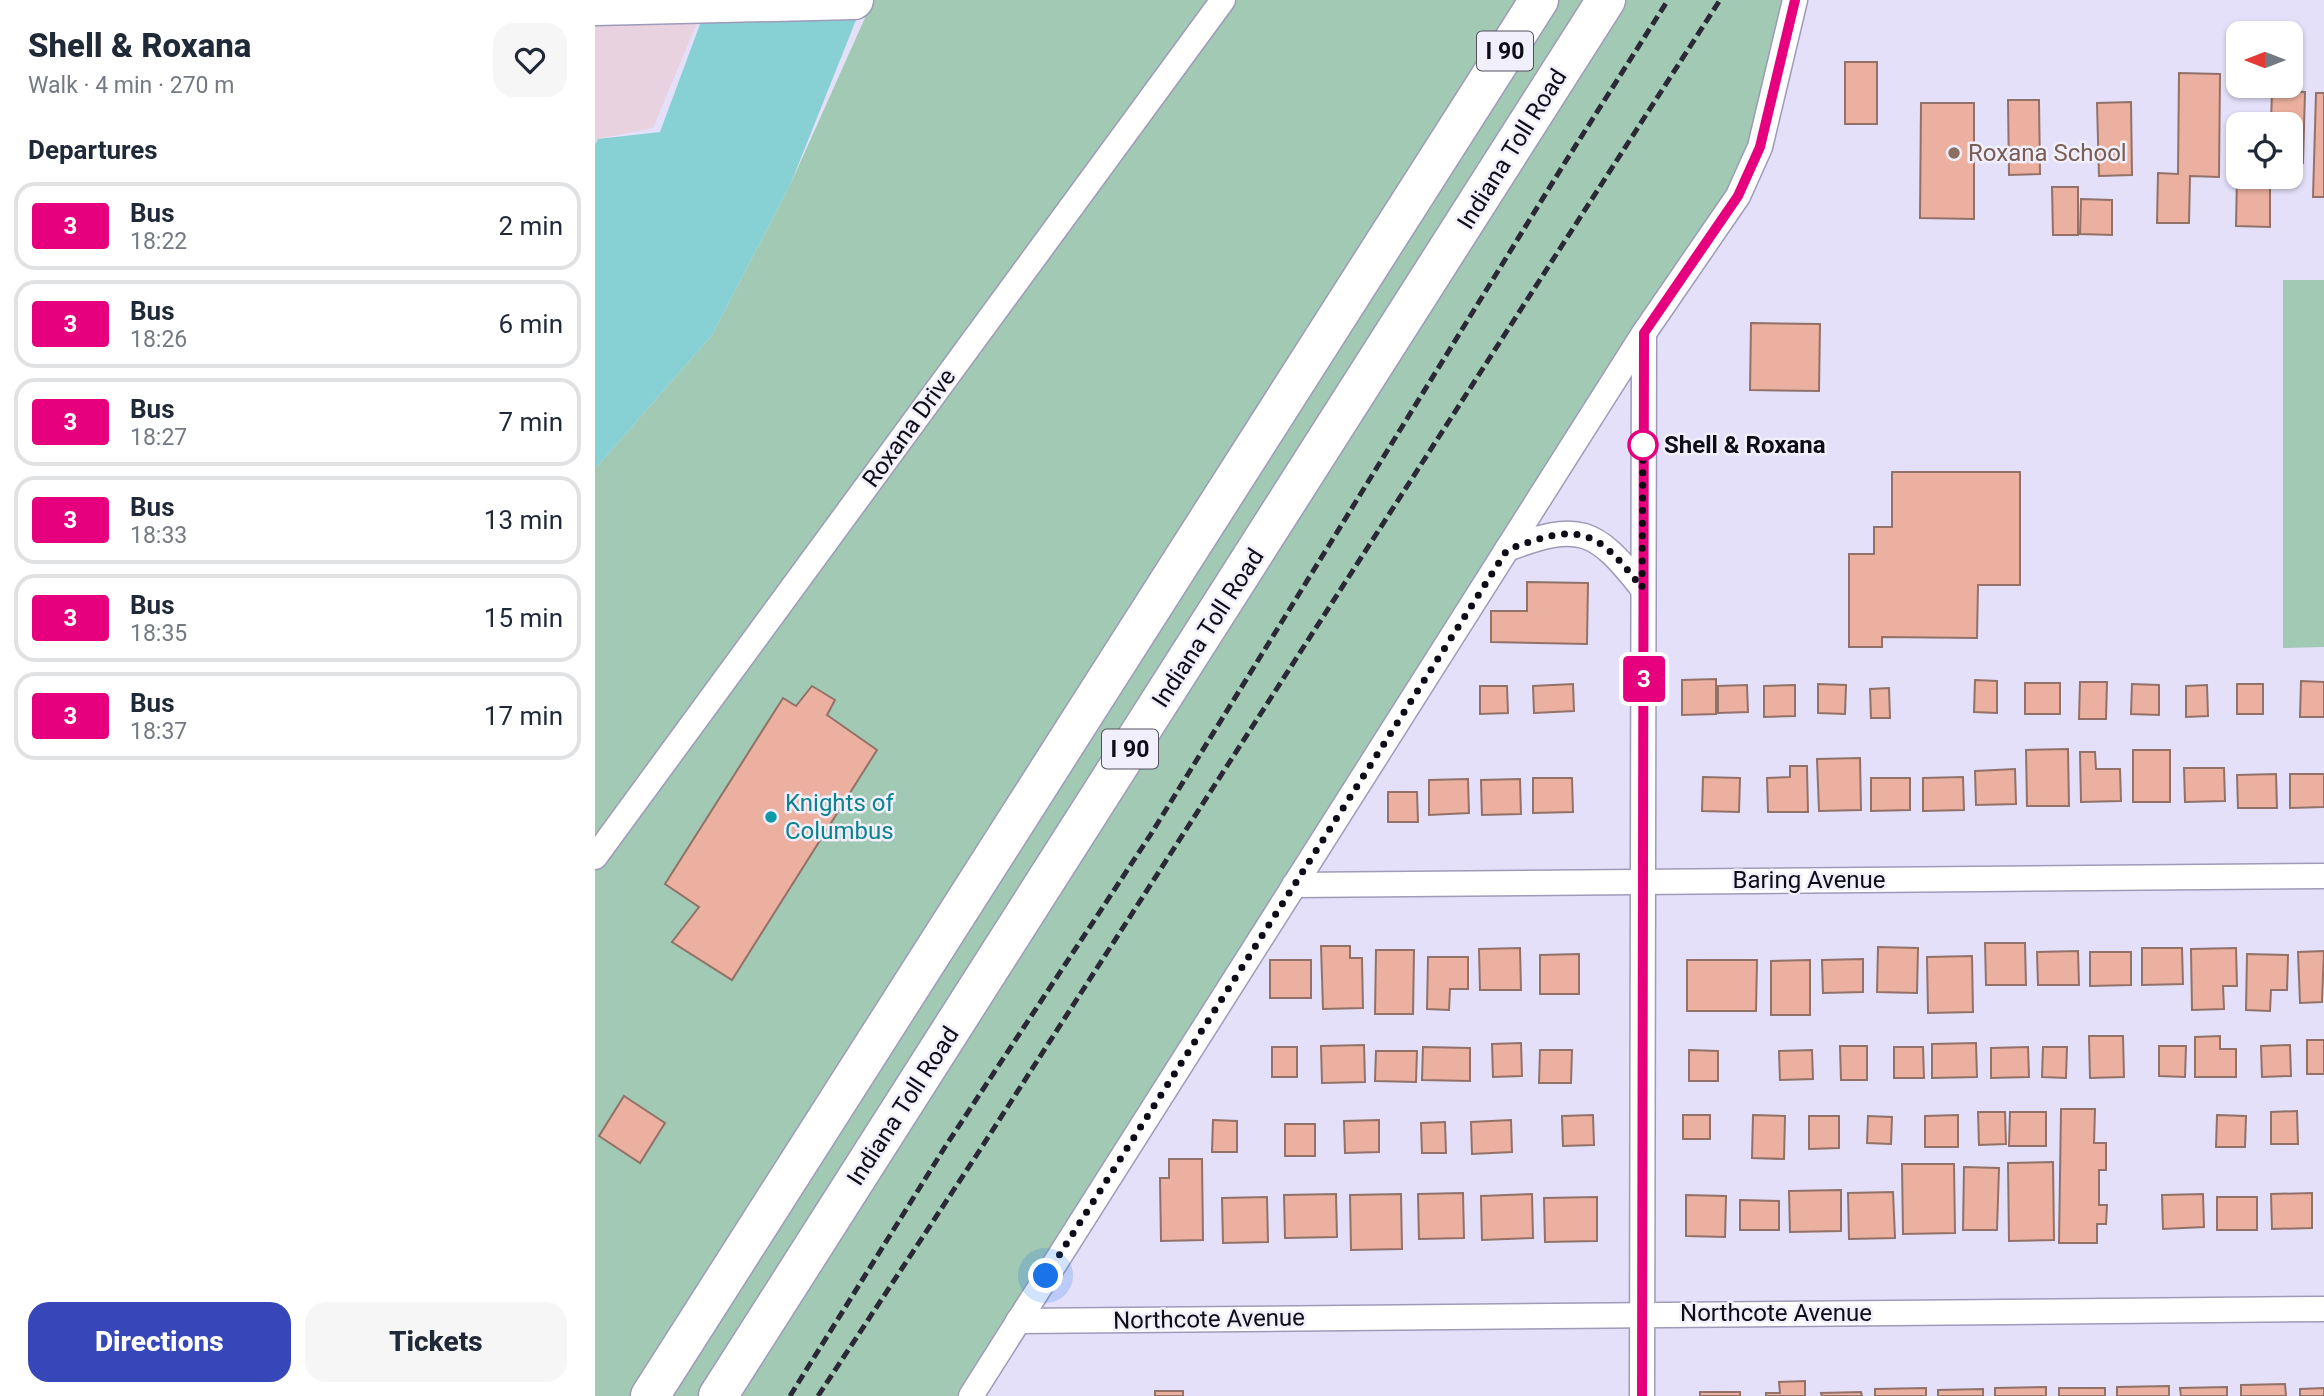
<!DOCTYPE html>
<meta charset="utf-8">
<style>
:root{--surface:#fff;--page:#f6f6f7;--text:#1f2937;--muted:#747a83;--line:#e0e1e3;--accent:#3747ba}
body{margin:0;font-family:Roboto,sans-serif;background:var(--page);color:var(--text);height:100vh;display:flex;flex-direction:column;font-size:26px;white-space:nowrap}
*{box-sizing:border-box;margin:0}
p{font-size:23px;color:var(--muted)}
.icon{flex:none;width:38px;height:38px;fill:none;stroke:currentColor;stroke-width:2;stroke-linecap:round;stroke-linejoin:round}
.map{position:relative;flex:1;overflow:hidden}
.panel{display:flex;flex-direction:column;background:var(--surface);width:595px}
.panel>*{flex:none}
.badge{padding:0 14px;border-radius:5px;font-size:24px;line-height:46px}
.needle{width:46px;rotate:270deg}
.fabs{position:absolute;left:1631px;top:21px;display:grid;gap:14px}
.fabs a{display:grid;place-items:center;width:77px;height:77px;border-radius:14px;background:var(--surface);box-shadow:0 2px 5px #0004;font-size:35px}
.you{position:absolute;width:35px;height:35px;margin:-18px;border:5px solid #fff;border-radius:50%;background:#1a73e8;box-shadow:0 0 0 10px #1a73e833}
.map>.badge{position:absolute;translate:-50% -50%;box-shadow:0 0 0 4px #fff}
h2{padding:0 28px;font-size:26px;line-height:63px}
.round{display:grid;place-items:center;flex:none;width:74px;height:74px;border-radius:21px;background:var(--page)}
.headline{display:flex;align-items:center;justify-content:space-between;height:119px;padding:0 28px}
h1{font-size:33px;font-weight:800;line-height:52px}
.cta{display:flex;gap:14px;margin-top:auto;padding:14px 28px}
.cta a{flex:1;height:80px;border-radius:21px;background:var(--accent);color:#fff;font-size:28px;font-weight:800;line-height:80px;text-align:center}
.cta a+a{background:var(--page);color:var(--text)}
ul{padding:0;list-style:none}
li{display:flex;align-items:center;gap:21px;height:88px;margin:0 14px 10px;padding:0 14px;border:4px solid var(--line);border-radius:21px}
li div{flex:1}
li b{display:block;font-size:26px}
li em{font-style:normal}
li .badge{min-width:77px;font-weight:700;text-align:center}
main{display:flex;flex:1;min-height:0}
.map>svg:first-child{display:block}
</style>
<main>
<section class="panel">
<div class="headline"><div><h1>Shell &amp; Roxana</h1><p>Walk · 4 min · 270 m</p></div><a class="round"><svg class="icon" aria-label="heart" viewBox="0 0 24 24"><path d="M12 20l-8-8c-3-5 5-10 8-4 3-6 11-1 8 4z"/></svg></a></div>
<h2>Departures</h2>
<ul>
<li><span class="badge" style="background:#e6007e;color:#fff">3</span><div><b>Bus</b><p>18:22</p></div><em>2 min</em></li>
<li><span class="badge" style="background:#e6007e;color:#fff">3</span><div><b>Bus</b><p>18:26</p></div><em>6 min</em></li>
<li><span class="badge" style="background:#e6007e;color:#fff">3</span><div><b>Bus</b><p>18:27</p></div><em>7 min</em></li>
<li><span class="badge" style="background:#e6007e;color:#fff">3</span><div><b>Bus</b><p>18:33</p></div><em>13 min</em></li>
<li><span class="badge" style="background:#e6007e;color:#fff">3</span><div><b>Bus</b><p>18:35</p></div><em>15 min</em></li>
<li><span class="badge" style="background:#e6007e;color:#fff">3</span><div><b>Bus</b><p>18:37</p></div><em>17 min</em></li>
</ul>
<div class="cta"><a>Directions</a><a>Tickets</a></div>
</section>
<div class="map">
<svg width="1729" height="1396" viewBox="0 0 1729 1396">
<rect width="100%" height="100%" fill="#e4e0fa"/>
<polygon fill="#e9d2df" points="107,11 58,128 3,139 0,145 0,14"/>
<g fill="#a2c9b3">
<polygon points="278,0 1200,0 1165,147 376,1396 0,1396 0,469 117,335 196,183"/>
<polygon points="1688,280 1729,280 1729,647 1688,648"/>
</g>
<polygon fill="#87d1d5" points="114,0 269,0 196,183 117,335 0,469 0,145 3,139 65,132"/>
<g fill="#ebb09f" stroke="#927168" stroke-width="2">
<rect x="1250" y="62" width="32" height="62"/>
<polygon points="1584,73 1625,74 1624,177 1595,176 1594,223 1562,223 1563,173 1583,174"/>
<polygon points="1677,91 1710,92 1708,163 1696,162 1696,124 1676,124"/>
<polygon points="1721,93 1729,93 1729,197 1718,197"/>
<polygon points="1413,100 1444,100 1445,174 1414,175"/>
<polygon points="1536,102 1537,175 1504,176 1502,103"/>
<polygon points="1326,103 1379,103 1379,219 1325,218"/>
<polygon points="1642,177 1675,178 1675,227 1641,226"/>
<polygon points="1457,187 1483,187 1483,235 1458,235"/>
<polygon points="1486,199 1517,200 1517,235 1485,234"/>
<polygon points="1156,323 1225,324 1224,391 1155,390"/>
<polygon points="1297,472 1425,472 1425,585 1383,585 1382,638 1287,637 1287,647 1254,647 1254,554 1279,554 1279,527 1297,527"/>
<polygon points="932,582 993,583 992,644 896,642 896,611 932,611"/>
<polygon points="1121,679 1121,714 1087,715 1087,680"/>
<polygon points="1380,680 1402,681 1402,713 1379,712"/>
<polygon points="1706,681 1729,682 1729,717 1705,717"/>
<polygon points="1485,682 1512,682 1511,719 1484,719"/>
<rect x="1430" y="683" width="35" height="31"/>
<polygon points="978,684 979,711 939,713 938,686"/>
<polygon points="1223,684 1251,685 1250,714 1223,713"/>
<polygon points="1537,684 1564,685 1564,715 1536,714"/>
<rect x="1642" y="684" width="26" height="30"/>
<polygon points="1152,685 1153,712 1123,713 1123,686"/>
<polygon points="1200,685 1200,716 1169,717 1169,686"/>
<polygon points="1612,685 1613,716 1591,717 1591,686"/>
<polygon points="217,686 240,700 232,715 282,750 137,980 77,942 104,907 70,884 188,698 201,706"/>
<polygon points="885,686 912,686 913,713 885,714"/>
<polygon points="1294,688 1295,718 1276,718 1275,689"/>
<polygon points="1473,749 1474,806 1432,806 1431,750"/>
<rect x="1538" y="750" width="37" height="52"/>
<polygon points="1485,752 1500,752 1501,769 1525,769 1526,801 1486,802"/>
<polygon points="1265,758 1266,810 1224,811 1222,759"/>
<polygon points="1195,766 1212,766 1213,812 1173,812 1172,778 1195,777"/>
<polygon points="1589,768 1629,768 1630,801 1590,802"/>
<polygon points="1420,769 1421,804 1381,805 1380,771"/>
<polygon points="1681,774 1682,808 1643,808 1642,775"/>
<polygon points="1695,774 1729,774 1729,807 1695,808"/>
<polygon points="1108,777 1145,778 1144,812 1107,811"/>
<polygon points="1368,777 1369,810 1328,811 1328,778"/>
<polygon points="938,778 977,778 978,812 938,813"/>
<polygon points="1276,778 1315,778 1315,810 1276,811"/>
<polygon points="873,779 874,813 834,815 834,780"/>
<polygon points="925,779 926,814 887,815 886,780"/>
<polygon points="793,792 822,792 823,822 793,822"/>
<polygon points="1390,943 1430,943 1431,985 1391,985"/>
<polygon points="726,946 755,946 755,958 767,958 768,1008 728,1009"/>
<polygon points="1283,947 1323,948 1322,993 1282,992"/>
<polygon points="925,948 926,990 885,990 884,949"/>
<polygon points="1547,948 1587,948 1588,984 1547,985"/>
<polygon points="1641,948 1642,986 1628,986 1629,1009 1597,1010 1596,949"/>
<polygon points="781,950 819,950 818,1014 780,1014"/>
<polygon points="1483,951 1484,985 1443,985 1442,952"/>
<polygon points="1729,951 1727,1002 1705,1003 1703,952"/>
<polygon points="1495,952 1536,952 1536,985 1495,986"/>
<polygon points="984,954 984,994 945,994 945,955"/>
<polygon points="1652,954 1693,955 1692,990 1676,990 1675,1011 1651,1010"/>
<polygon points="1377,956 1378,1012 1333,1013 1332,957"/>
<polygon points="833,957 873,957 873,989 855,989 854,1010 832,1009"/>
<polygon points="1268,959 1268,992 1228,993 1227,960"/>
<rect x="675" y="960" width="41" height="38"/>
<polygon points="1092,960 1162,960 1161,1011 1092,1011"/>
<polygon points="1215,960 1215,1015 1176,1015 1176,961"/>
<polygon points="1494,1036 1528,1036 1529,1077 1495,1078"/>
<polygon points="1625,1036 1625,1049 1641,1049 1641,1077 1600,1077 1600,1037"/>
<rect x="1712" y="1040" width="17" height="34"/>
<polygon points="926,1043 927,1076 898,1077 897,1044"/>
<polygon points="1381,1043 1382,1077 1337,1078 1337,1044"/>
<polygon points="769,1045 770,1082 727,1083 726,1046"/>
<polygon points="1695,1045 1696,1076 1667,1077 1666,1046"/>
<polygon points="1245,1046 1272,1046 1272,1080 1246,1080"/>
<polygon points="1564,1046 1591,1046 1590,1077 1564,1076"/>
<rect x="677" y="1047" width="25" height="30"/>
<polygon points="828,1047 875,1048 875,1081 827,1080"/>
<polygon points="1299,1047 1328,1047 1329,1078 1299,1078"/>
<polygon points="1433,1047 1434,1077 1396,1078 1396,1048"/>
<polygon points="1448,1047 1472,1047 1471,1078 1447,1077"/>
<polygon points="945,1050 977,1050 976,1083 944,1083"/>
<polygon points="1094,1050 1123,1051 1123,1081 1094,1081"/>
<polygon points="1217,1050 1218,1079 1185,1080 1184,1051"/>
<polygon points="781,1051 822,1051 821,1082 780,1081"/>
<polygon points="29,1096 70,1123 45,1163 4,1136"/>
<polygon points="1466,1109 1500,1109 1499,1143 1511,1143 1511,1170 1504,1170 1504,1205 1512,1205 1511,1224 1502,1224 1502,1243 1464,1243"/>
<polygon points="1702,1111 1703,1144 1676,1144 1676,1112"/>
<polygon points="1383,1112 1410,1112 1411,1144 1384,1145"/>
<polygon points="1415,1112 1451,1112 1451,1146 1414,1146"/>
<polygon points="998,1115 999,1145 968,1146 967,1116"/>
<rect x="1088" y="1115" width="27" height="24"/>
<polygon points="1158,1115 1190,1116 1189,1159 1157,1158"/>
<polygon points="1363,1115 1363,1147 1330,1147 1330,1116"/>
<polygon points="1622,1115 1651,1116 1650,1147 1621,1147"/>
<polygon points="1214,1116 1244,1116 1244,1148 1214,1149"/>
<polygon points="1273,1116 1297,1117 1296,1144 1272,1143"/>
<polygon points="618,1120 642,1121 642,1152 617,1152"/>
<polygon points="784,1120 784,1152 750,1153 749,1121"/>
<polygon points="916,1120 917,1152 877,1154 876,1122"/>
<polygon points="850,1122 851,1153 827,1153 826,1123"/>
<rect x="690" y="1124" width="30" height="32"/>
<polygon points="574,1159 607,1159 608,1240 566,1241 565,1178 574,1178"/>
<polygon points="1458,1162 1459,1240 1414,1241 1413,1163"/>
<polygon points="1307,1164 1359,1164 1360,1233 1308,1234"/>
<polygon points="1369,1167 1404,1168 1402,1230 1368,1230"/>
<polygon points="1246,1190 1246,1231 1195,1232 1194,1191"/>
<polygon points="1298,1192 1300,1238 1254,1239 1253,1193"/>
<polygon points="868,1193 869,1238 824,1239 823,1194"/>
<polygon points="1717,1193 1717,1228 1677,1229 1676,1194"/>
<polygon points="741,1194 742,1237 690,1238 689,1195"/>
<polygon points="806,1194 807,1249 756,1250 755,1195"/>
<polygon points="937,1194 938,1238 887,1240 886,1196"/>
<polygon points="1608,1194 1609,1227 1568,1229 1567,1195"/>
<polygon points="1091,1195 1131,1196 1130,1237 1091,1236"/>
<polygon points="672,1197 673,1242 628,1243 627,1198"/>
<polygon points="1002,1197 1002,1241 950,1242 949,1198"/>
<rect x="1622" y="1197" width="40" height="33"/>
<polygon points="1145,1200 1184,1201 1184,1230 1145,1230"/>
<polygon points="1210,1381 1210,1396 1171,1396 1171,1393 1185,1393 1184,1382"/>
<polygon points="1690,1384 1691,1396 1646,1396 1646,1385"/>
<polygon points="1574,1386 1574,1396 1522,1396 1522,1387"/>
<polygon points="1451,1387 1451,1396 1400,1396 1400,1388"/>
<polygon points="1632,1387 1632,1396 1586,1396 1585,1388"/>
<polygon points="1331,1388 1331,1396 1280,1396 1280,1389"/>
<rect x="1464" y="1388" width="46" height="8"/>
<polygon points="1729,1388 1729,1396 1705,1396 1705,1389"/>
<polygon points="1388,1389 1388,1396 1343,1396 1343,1390"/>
<rect x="560" y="1391" width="28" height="5"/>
<rect x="1105" y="1392" width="40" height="4"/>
<polygon points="1266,1392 1267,1396 1227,1396 1226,1393"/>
</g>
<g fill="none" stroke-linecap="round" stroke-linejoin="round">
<g stroke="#9e9ab8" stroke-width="27">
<g id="street">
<path d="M912 549C984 522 1000 528 1047 588"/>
<polyline points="0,857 628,0"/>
<polyline points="699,885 1729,876"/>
<polyline points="423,1321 1729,1309"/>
<polyline points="376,1396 1049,333 1143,196 1165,147 1200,0"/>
<polyline points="1047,1396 1049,334"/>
</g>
</g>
<g stroke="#9e9ab8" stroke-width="41">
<polyline id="primary" points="0,6 259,0"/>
</g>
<g stroke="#9e9ab8" stroke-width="41">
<g id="highway">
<polyline points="55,1396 944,0"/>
<polyline points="123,1396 1011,0"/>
</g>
</g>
<use href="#street" stroke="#fff" stroke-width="24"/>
<use href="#primary" stroke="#fff" stroke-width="38"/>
<use href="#highway" stroke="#fff" stroke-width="38"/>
<g stroke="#2b2936" stroke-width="5" stroke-dasharray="10 5" stroke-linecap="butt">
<polyline points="195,1396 350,1147 556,834 969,164 1073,0"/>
<polyline points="223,1396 381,1156 1125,0"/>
</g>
</g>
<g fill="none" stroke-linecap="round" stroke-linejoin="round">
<g stroke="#fff" stroke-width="16">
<polyline id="line" points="1047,1396 1049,333 1143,196 1165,147 1200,0"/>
</g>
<use href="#line" stroke="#e6007e" stroke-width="10"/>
<path stroke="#0e0c17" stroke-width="7" stroke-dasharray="0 12.6" d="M451 1276 912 550C984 522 1001 528 1047 588L1048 445"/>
</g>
<circle fill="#8d6e63" stroke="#f1effc" stroke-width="2.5" cx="1359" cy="153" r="7"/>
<circle fill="#fff" stroke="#e6007e" stroke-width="3.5" cx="1048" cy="445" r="14"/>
<circle fill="#0f9aa8" stroke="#f1effc" stroke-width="2.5" cx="176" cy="817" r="7"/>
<g text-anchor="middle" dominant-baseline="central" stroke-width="5" stroke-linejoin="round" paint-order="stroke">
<g fill="#f1effc" stroke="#52505c" stroke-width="2">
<rect x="882" y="31.5" width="56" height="39" rx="5"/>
<rect x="507" y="729.5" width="56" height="39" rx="5"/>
</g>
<g font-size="23" font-weight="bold" fill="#0e0c17">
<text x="910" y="51">I 90</text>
<text x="535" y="749">I 90</text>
</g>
<g font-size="24" fill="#0e0c17" stroke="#f1effc">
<text transform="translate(917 149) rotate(-58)">Indiana Toll Road</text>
<text transform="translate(314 428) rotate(-54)">Roxana Drive</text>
<text transform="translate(613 628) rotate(-57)">Indiana Toll Road</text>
<text x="1214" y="880">Baring Avenue</text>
<text transform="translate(308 1106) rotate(-57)">Indiana Toll Road</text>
<text x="1181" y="1313">Northcote Avenue</text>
<text transform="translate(614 1319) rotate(-1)">Northcote Avenue</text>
</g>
<g font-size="24" fill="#785e54" stroke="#f1effc" text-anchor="start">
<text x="1373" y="153">Roxana School</text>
</g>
<g font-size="24" font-weight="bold" fill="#0e0c17" stroke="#f1effc" text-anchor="start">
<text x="1069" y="445">Shell &amp; Roxana</text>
</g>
<g font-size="24" fill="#0d838f" stroke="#f1effc" text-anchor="start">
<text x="190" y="803">Knights of<tspan x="190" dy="28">Columbus</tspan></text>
</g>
</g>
</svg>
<div class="fabs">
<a><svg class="needle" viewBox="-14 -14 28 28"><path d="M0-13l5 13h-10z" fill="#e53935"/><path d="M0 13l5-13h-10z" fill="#747a83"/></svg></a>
<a><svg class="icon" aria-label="locate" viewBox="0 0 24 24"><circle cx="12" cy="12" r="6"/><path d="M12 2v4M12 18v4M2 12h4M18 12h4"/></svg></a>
</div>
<div class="you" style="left:451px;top:1276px"></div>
<b class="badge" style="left:1049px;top:679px;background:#e6007e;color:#fff">3</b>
</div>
</main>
